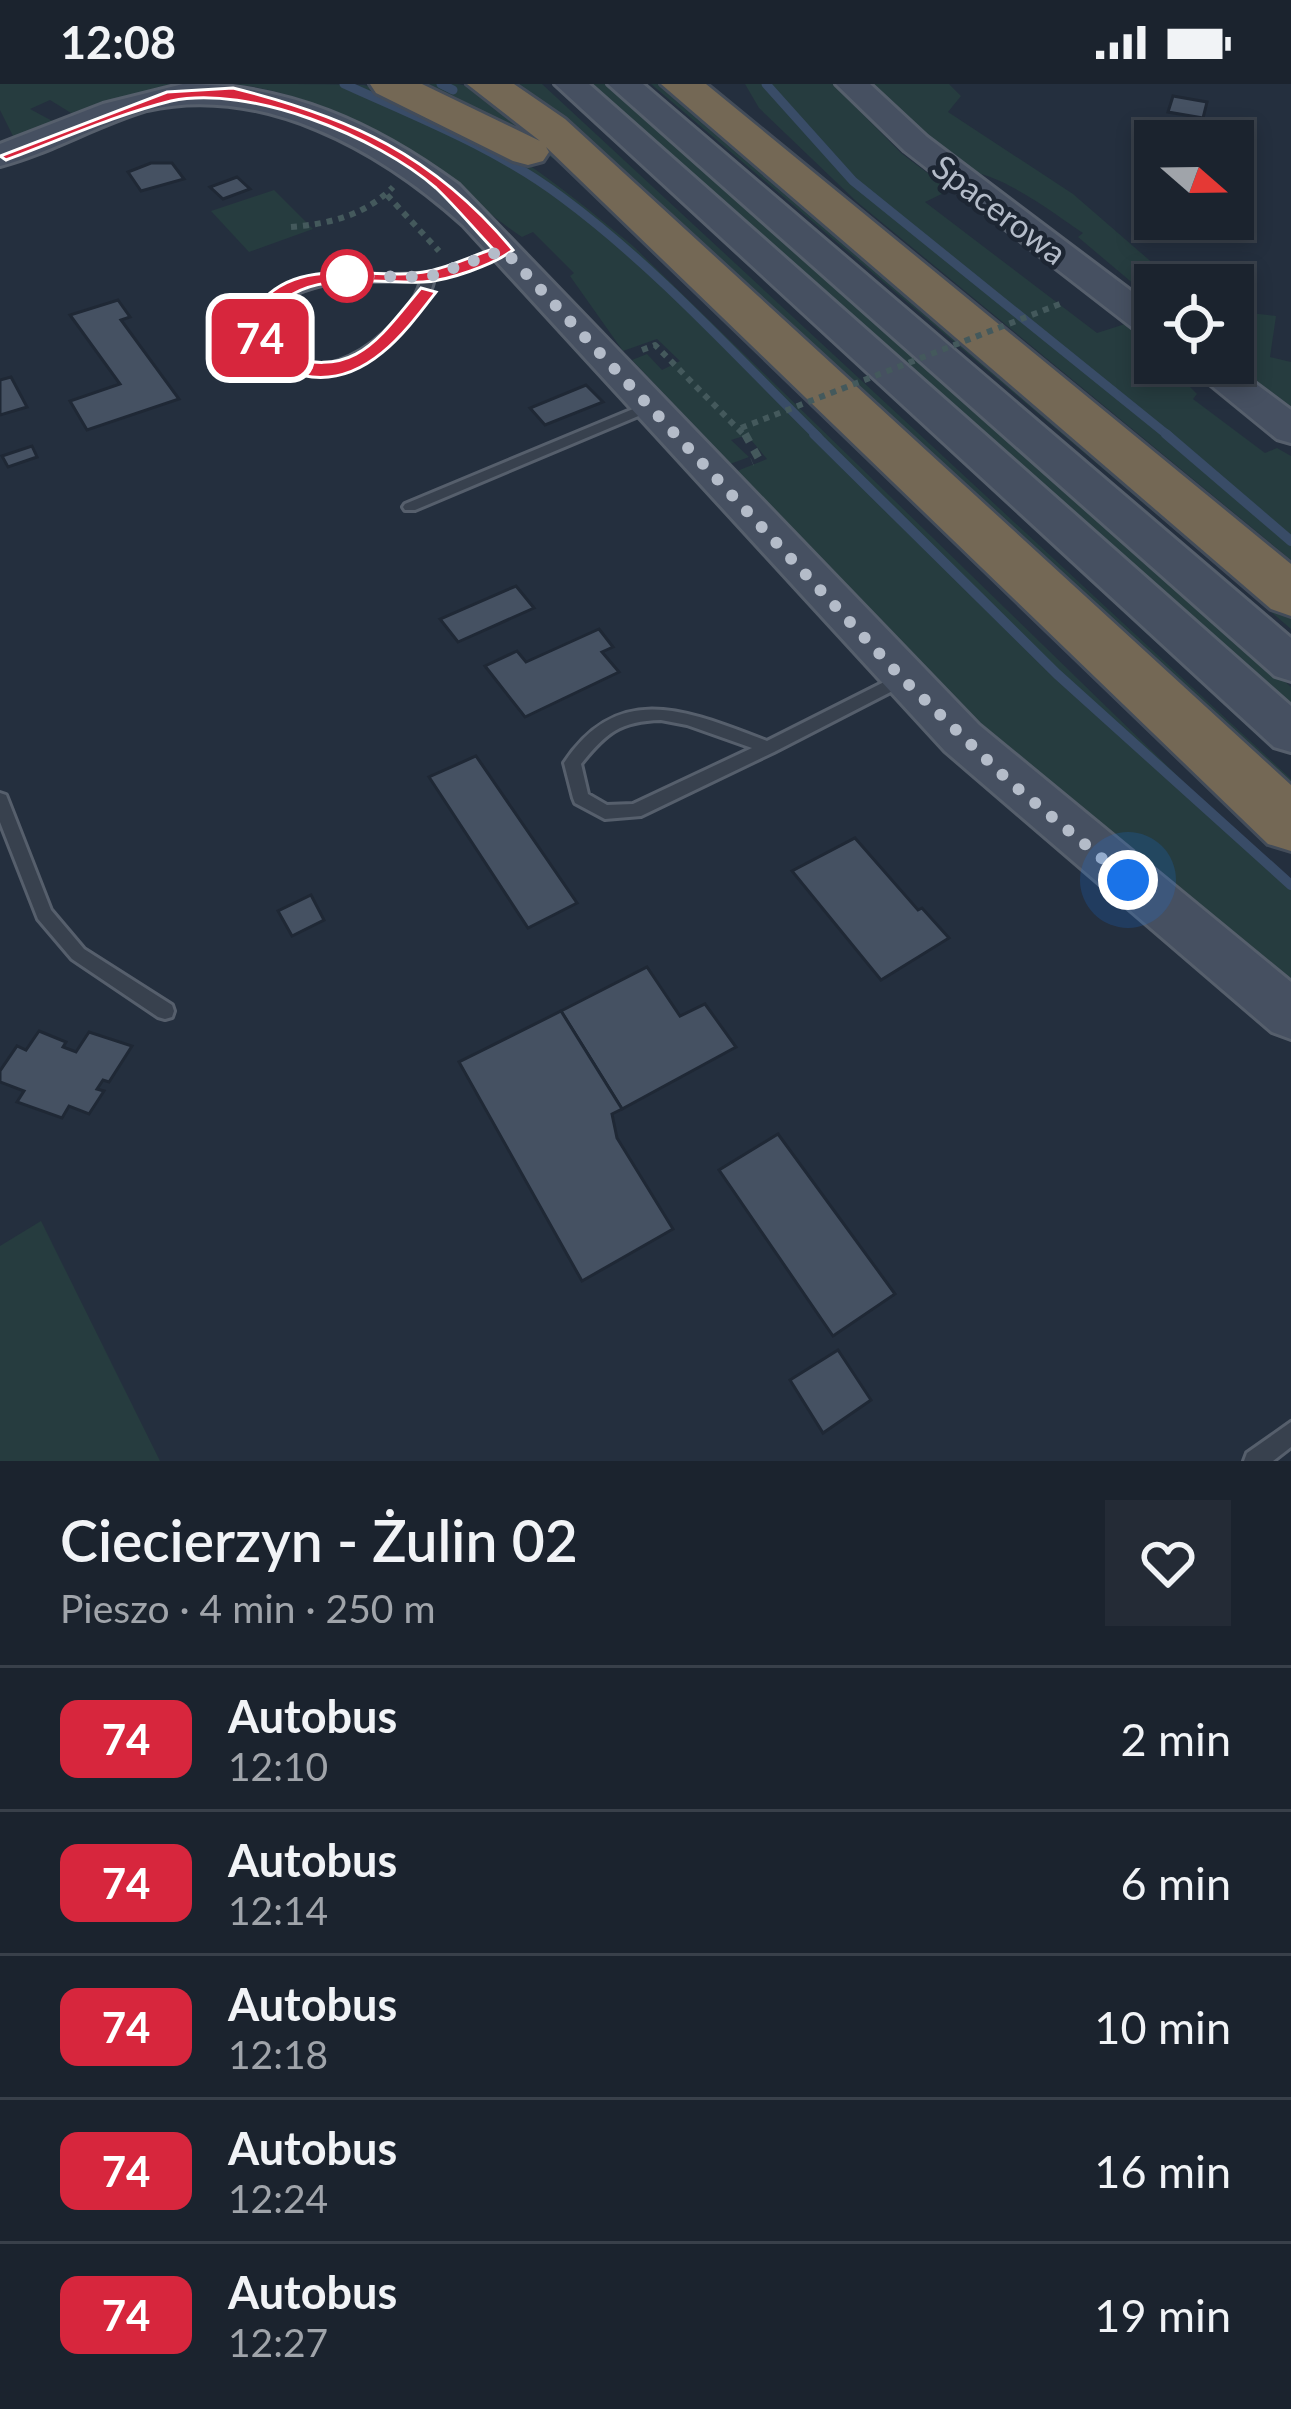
<!DOCTYPE html>
<html lang="pl">
<meta charset="utf-8">
<style>
:root{--surface:#1b232e;--page:#242b36;--text:#f1f3f6;--muted:#a0a4aa;--line:#39404a}
body{margin:0;font-family:Lato,sans-serif;background:var(--page);color:var(--text);height:100vh;display:flex;flex-direction:column;font-size:45px;white-space:nowrap}
*{box-sizing:border-box;margin:0}
p{font-size:39px;color:var(--muted)}
.icon{flex:none;width:66px;height:66px;fill:none;stroke:currentColor;stroke-width:2;stroke-linecap:round;stroke-linejoin:round}
.map{position:relative;height:1377px;overflow:hidden}
.details{display:flex;flex-direction:column;background:var(--surface);flex:1}
.details>*{flex:none}
.badge{padding:0 24px;border-radius:18px;font-size:42px;line-height:78px}
.needle{width:78px;rotate:110deg}
.tools{position:absolute;left:1134px;top:36px;display:grid;gap:24px}
.tools a{display:grid;place-items:center;width:120px;height:120px;border-radius:0px;background:var(--surface);box-shadow:0 6px 18px #0003,0 0 0 3px var(--line);font-size:60px}
.you{position:absolute;width:60px;height:60px;margin:-30px;border:9px solid #fff;border-radius:50%;background:#1a73e8;box-shadow:0 0 0 18px #1a73e833}
.map>.badge{position:absolute;translate:-50% -50%;box-shadow:0 0 0 6px #fff}
.round{display:grid;place-items:center;flex:none;width:126px;height:126px;border-radius:0px;background:var(--page)}
.headline{display:flex;align-items:center;justify-content:space-between;height:204px;padding:0 60px}
h1{font-size:57px;font-weight:600;line-height:90px}
ul{padding:0;list-style:none}
li{display:flex;align-items:center;gap:36px;height:144px;padding:0 60px;border-top:3px solid var(--line)}
li div{flex:1}
li b{display:block;font-size:45px}
li em{font-style:normal}
li .badge{min-width:132px;font-weight:700;text-align:center}
.status{display:flex;justify-content:space-between;align-items:center;height:84px;padding:0 60px;background:var(--surface);direction:ltr}
.status svg{height:33px;fill:currentColor}
.map>svg:first-child{display:block}
</style>
<div class="status"><b>12:08</b><svg viewBox="0 0 49 12"><path d="M0 12V9h3v3zM5 12V6h3v6zM10 12V3h3v9zM15 12V0h3v12zM26 1h20v11H26zM47 4h2v5h-2z"/></svg></div>
<div class="map">
<svg width="1291" height="1377" viewBox="0 0 1291 1377">
<rect width="100%" height="100%" fill="#242f3e"/>
<g fill="#263c3f">
<polygon points="0,0 204,0 169,3 76,32 50,16 30,25 56,39 16,58 0,26"/>
<path d="M234 0C274 0 325 0 364 1 466 26 554 96 633 162L1228 741 1291 797V898L1015 672 931 591 737 387 767 375 747 351 731 356 749 373 730 380 632 276 647 270 662 286 680 277 657 255 623 267 570 192 574 189 533 148 522 153C478 124 440 82 394 56 347 29 287 6 234 0Z"/>
<path d="M410 0C426 0 443 0 458 0 494 6 546 60 571 86L518 52Z"/>
<polygon points="504,0 542,0 1291,695 1291,714"/>
<polygon points="590,0 613,0 1291,603 1291,627"/>
<polygon points="651,0 669,0 1291,523 1291,545"/>
<polygon points="745,0 833,0 901,69 950,106 925,118 1097,249 1125,240 1155,268 1155,279 1166,279 1197,310 1193,315 1265,369 1277,364 1291,372 1291,476 857,118 759,24"/>
<path d="M870 0H949L961 12 948 28 1073 110 1178 201H1155V218L1078 153 1083 149C1055 130 992 82 960 88Z"/>
<polygon points="274,106 313,145 249,168 211,127"/>
<polygon points="1233,227 1276,232 1270,273 1291,278 1291,327 1225,279 1233,279"/>
<polygon points="41,1137 160,1377 0,1377 0,1162"/>
</g>
<g fill="none" stroke-linecap="round" stroke-linejoin="round">
<g stroke="#394c67" stroke-width="9">
<path d="M344 0C419 34 497 64 563 114 656 183 736 272 818 353"/>
<polyline points="441,0 453,6"/>
<polyline points="766,0 853,97 1170,353"/>
</g>
<g stroke="#394c67" stroke-width="10">
<polyline points="814,350 1057,590 1291,801"/>
<polyline points="1166,350 1291,457"/>
</g>
</g>
<g fill="#455162" stroke="#1f2835" stroke-width="3">
<polygon points="1173,12 1207,18 1203,34 1168,28"/>
<polygon points="151,79 172,79 184,95 141,107 128,88"/>
<polygon points="237,93 250,105 223,115 210,103"/>
<polygon points="118,216 130,233 121,236 179,315 87,346 70,317 120,300 70,231"/>
<polygon points="11,293 27,323 0,331 0,296"/>
<polygon points="586,301 603,318 545,341 530,324"/>
<polygon points="32,362 37,373 8,383 2,372"/>
<polygon points="516,502 534,524 458,558 440,535"/>
<polygon points="599,545 613,563 602,568 619,588 525,633 485,582 517,567 526,578"/>
<polygon points="476,672 577,819 528,844 429,693"/>
<polygon points="855,754 918,826 922,824 949,854 881,896 792,787"/>
<polygon points="311,811 324,836 292,852 278,827"/>
<polygon points="647,883 680,932 705,920 736,963 622,1025 561,927"/>
<polygon points="561,927 622,1025 612,1030 617,1054 673,1145 582,1197 459,978"/>
<polygon points="39,947 66,958 63,963 76,968 89,948 132,962 109,998 103,996 97,1005 104,1007 89,1030 69,1022 62,1034 17,1018 24,1007 0,998 0,987 17,962 26,966"/>
<polygon points="778,1050 895,1210 833,1252 719,1086"/>
<polygon points="838,1266 871,1316 823,1349 790,1296"/>
</g>
<g fill="none" stroke-linecap="round" stroke-linejoin="round">
<g stroke="#565f6c" stroke-width="6">
<g id="lane">
<path d="M504 163 508 164V170L434 195C429 216 415 234 399 249 383 264 367 277 346 284 316 295 272 289 255 259 249 247 251 236 260 226 304 172 375 199 434 188 458 183 481 171 504 163ZM346 197H421C416 218 400 234 384 249 358 273 319 293 284 273 276 269 267 263 265 254 253 215 320 199 346 197Z"/>
<polygon points="650,318 655,319 655,325 415,426 405,426 403,423 405,420"/>
<path d="M902 589 908 591 910 595 908 599 774 668 641 732 605 735 575 719 573 714 564 679C619 595 690 628 767 657ZM661 636 687 641 752 664 633 720 607 721 588 710 581 680C606 649 620 637 661 636Z"/>
<polygon points="0,709 6,711 8,716 51,826 84,865 172,921 174,927 172,933 165,935 158,933 72,875 38,835 0,738"/>
<polygon points="1291,1338 1291,1363 1273,1377 1244,1377 1247,1369"/>
</g>
</g>
<g stroke="#565f6c" stroke-width="6">
<g id="secondary">
<path d="M183 0C288 0 375 39 459 101L979 641 1291 898V955L1272 948 945 667 463 141C380 66 263 0 147 26 97 41 50 69 0 82V60L103 20Z"/>
<polygon points="555,0 589,0 1291,622 1291,668 1274,663"/>
<polygon points="608,0 643,0 1291,554 1291,597 1275,592"/>
<polygon points="836,0 870,0 927,53 1155,225 1155,254 1142,251 905,67"/>
<polygon points="1184,279 1228,279 1291,326 1291,359 1277,355"/>
</g>
</g>
<g stroke="#434c59" stroke-width="6">
<g id="highway">
<polygon points="370,0 422,0 540,57 467,0 514,0 565,35 1291,701 1291,767 1268,760 546,63 549,68 543,77 528,81 513,77 376,9"/>
<polygon points="661,0 706,0 1291,480 1291,532 1271,525"/>
</g>
</g>
<g stroke="#44595c" stroke-width="6" stroke-dasharray="6 6" stroke-linecap="butt">
<polyline points="387,111 439,167"/>
<path d="M291 143C329 140 366 131 393 103"/>
<polyline points="642,266 655,261 746,353"/>
</g>
<polyline stroke="#44595c" stroke-width="8" stroke-dasharray="9 9" stroke-linecap="butt" points="745,350 759,375 752,378"/>
<use href="#lane" fill="#38414e" fill-rule="evenodd"/>
<use href="#secondary" fill="#465061" fill-rule="evenodd"/>
<use href="#highway" fill="#746855" fill-rule="evenodd"/>
<polyline stroke="#44595c" stroke-width="6" stroke-dasharray="6 6" stroke-linecap="butt" points="741,344 1065,218"/>
</g>
<path fill="#d7263d" stroke="#fff" stroke-width="3" d="M233 4C350 33 434 71 513 166 493 181 448 197 423 198 373 200 293 182 266 239L279 270C354 296 376 258 421 204L436 208C406 247 368 299 312 293 296 292 280 283 265 278L247 239C285 162 369 200 429 187 451 182 472 172 493 165 474 145 456 123 436 104 378 53 249 0 171 17 115 31 60 56 6 76L0 72 167 8Z"/>
<g fill="none" stroke-linecap="round" stroke-linejoin="round">
<polyline stroke="#b4bcc9" stroke-width="12" stroke-dasharray="0 21.6" points="347,192 428,193 504,166 903,595 1010,698 1128,796"/>
</g>
<circle fill="#fff" stroke="#d7263d" stroke-width="6" cx="347" cy="192" r="24"/>
<g text-anchor="middle" dominant-baseline="central" stroke-width="9" stroke-linejoin="round" paint-order="stroke">
<g font-size="33" fill="#b4bcc9" stroke="#1d2633">
<text transform="translate(1000 125) rotate(37)">Spacerowa</text>
</g>
</g>
</svg>
<div class="tools">
<a><svg class="needle" viewBox="-14 -14 28 28"><path d="M0-13l5 13h-10z" fill="#e53935"/><path d="M0 13l5-13h-10z" fill="#a0a4aa"/></svg></a>
<a><svg class="icon" aria-label="locate" viewBox="0 0 24 24"><circle cx="12" cy="12" r="6"/><path d="M12 2v4M12 18v4M2 12h4M18 12h4"/></svg></a>
</div>
<div class="you" style="left:1128px;top:796px"></div>
<b class="badge" style="left:260px;top:254px;background:#d7263d;color:#fff">74</b>
</div>
<section class="details">
<div class="headline"><div><h1>Ciecierzyn - Żulin 02</h1><p>Pieszo · 4 min · 250 m</p></div><a class="round"><svg class="icon" aria-label="heart" viewBox="0 0 24 24"><path d="M12 20l-8-8c-3-5 5-10 8-4 3-6 11-1 8 4z"/></svg></a></div>
<ul>
<li><span class="badge" style="background:#d7263d;color:#fff">74</span><div><b>Autobus</b><p>12:10</p></div><em>2 min</em></li>
<li><span class="badge" style="background:#d7263d;color:#fff">74</span><div><b>Autobus</b><p>12:14</p></div><em>6 min</em></li>
<li><span class="badge" style="background:#d7263d;color:#fff">74</span><div><b>Autobus</b><p>12:18</p></div><em>10 min</em></li>
<li><span class="badge" style="background:#d7263d;color:#fff">74</span><div><b>Autobus</b><p>12:24</p></div><em>16 min</em></li>
<li><span class="badge" style="background:#d7263d;color:#fff">74</span><div><b>Autobus</b><p>12:27</p></div><em>19 min</em></li>
</ul>
</section>
